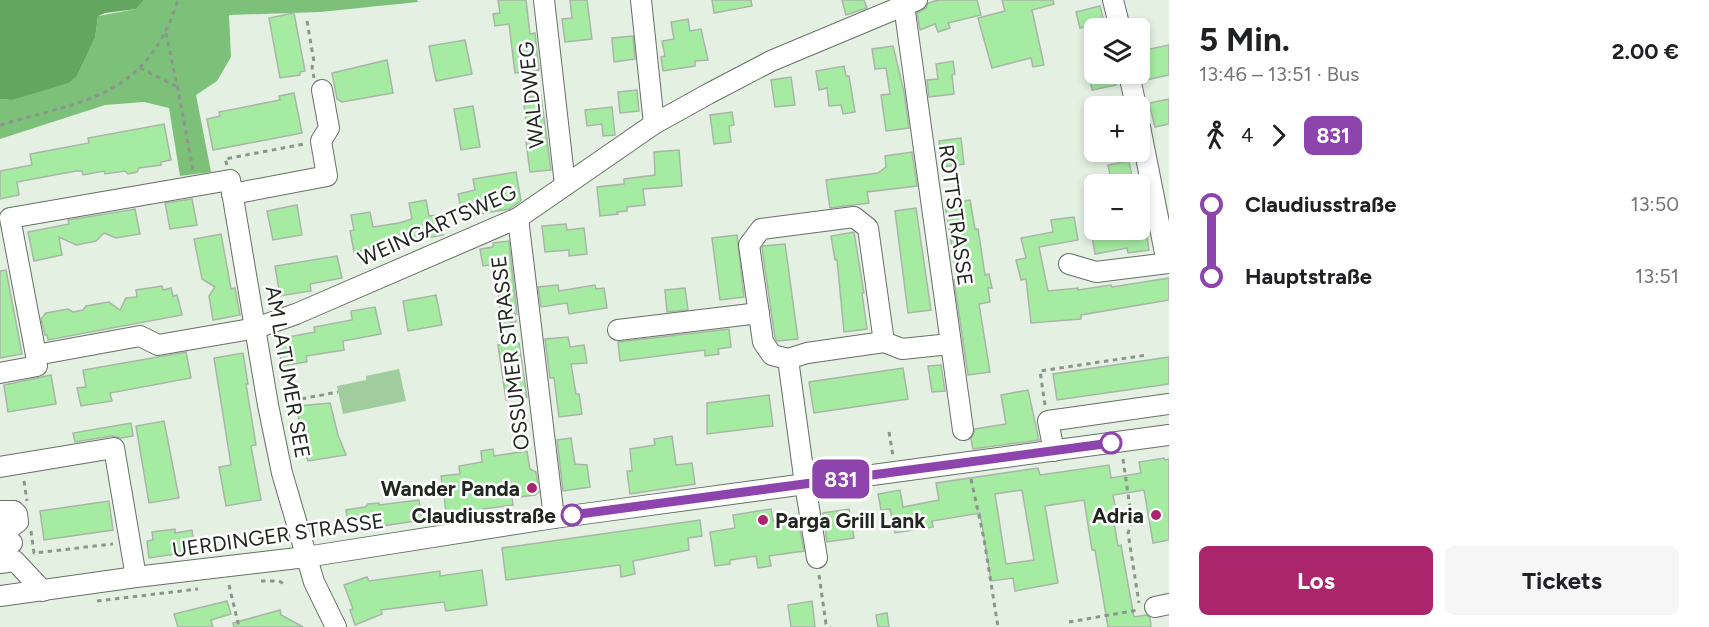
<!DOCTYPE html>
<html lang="de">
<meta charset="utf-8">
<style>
:root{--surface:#fff;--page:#f6f6f6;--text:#202124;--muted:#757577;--accent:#ab256d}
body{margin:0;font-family:Figtree,sans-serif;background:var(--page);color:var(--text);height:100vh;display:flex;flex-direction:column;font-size:22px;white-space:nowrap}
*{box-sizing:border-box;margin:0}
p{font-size:20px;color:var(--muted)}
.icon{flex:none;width:33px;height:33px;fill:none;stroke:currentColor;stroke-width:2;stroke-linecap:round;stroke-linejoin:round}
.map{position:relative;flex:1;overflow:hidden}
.drawer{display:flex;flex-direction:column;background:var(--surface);width:540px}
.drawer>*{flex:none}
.badge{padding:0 12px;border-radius:9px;font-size:21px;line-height:39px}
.controls{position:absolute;left:1084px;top:18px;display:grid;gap:12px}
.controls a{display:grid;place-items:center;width:66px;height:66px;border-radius:9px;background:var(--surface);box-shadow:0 3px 9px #0003;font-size:30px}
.map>.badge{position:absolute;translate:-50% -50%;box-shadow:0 0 0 3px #fff}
.legs{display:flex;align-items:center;gap:9px;height:66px;padding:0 30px;font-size:20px}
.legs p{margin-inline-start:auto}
.overview{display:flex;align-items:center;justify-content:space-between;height:102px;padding:0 30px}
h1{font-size:33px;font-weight:700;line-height:45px}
.cta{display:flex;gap:12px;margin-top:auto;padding:12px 30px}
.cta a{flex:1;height:69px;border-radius:9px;background:var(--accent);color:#fff;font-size:24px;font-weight:700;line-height:69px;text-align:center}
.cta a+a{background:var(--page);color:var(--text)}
ul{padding:0 30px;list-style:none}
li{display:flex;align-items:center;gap:21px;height:72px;font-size:22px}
li i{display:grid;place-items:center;width:9px;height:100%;margin:0 8px;background:currentColor}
li i::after{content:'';width:15px;height:15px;margin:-8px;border:4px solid;border-radius:50%;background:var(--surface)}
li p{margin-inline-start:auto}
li:first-child i{background:linear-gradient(#0000 50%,currentColor 0)}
li:last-child i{background:linear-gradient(currentColor 50%,#0000 0)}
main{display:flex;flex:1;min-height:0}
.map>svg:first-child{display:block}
</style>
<main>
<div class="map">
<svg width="1169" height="627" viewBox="0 0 1169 627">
<rect width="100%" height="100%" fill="#e3f0e2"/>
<polygon fill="#a1cc9e" points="399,369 406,401 343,414 337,386 366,380 366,376"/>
<polygon fill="#7cc079" points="144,0 417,0 418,2 320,12 229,15 231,57 217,81 196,95 211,172 180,176 169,108 144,102 105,105 0,139 0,99 12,100 77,76 95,38 98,16 136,9"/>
<polygon fill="#63a660" points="0,0 144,0 136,9 105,13 98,16 95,38 77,76 68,83 12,100 0,99"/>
<g fill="#a5eba1" stroke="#a9b5a8" stroke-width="1.5" fill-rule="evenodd">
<polygon points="498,0 526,0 530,34 535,33 539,70 515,73 509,24 495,26 493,14 500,13"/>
<polygon points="570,0 587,0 592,39 565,42 562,19 572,18"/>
<polygon points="712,0 751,0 752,6 714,13"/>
<polygon points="842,0 864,0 867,8 846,15"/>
<polygon points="938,0 977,0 981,15 948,23 950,28 938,32 935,24 920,30 917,13 926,8 928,3"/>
<polygon points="1002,0 1053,0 1054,4 1032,10 1044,65 1033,67 1031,58 992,68 978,18 1005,11"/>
<polygon points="1100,6 1104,22 1080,28 1076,12"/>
<polygon points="294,13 305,71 300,72 300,75 280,78 269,18"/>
<polygon points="688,19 690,31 701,29 708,60 695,61 695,66 663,71 661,57 665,56 662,41 674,39 671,22"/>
<polygon points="633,36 635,59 614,62 612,38"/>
<polygon points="465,40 472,74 436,81 429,46"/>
<polygon points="1169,45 1169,75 1146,80 1140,51"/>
<polygon points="893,46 904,92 909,128 886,131 881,95 890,94 886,68 875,69 872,49"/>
<polygon points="387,60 393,93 342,102 337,99 332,73"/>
<polygon points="953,61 955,74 952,75 954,94 929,97 927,80 938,79 936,64"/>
<polygon points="844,66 846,76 849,76 855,112 843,114 841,105 829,106 827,88 819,90 816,71"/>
<polygon points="1089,74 1114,74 1116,85 1092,90"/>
<polygon points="791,77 795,105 775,107 771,80"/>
<polygon points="637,90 639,111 620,113 618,92"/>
<polygon points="294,93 302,133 213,150 207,119 220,116 219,112 280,100 279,96"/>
<polygon points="541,95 551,170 530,172 526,142 529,142 523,98"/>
<polygon points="1169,99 1169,124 1155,127 1149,103"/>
<polygon points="473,106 480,147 461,150 454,109"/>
<polygon points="612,107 615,135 603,136 602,124 587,126 585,110"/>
<polygon points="732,112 734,125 729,126 731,142 714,144 710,115"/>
<polygon points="164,124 171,160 161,162 161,165 139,168 137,172 128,174 125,171 105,174 104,171 83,175 82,171 76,171 17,182 19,195 0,199 0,171 32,165 30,154 89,143 88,138"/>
<polygon points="961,138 964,164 942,167 939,141"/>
<polygon points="679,150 682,186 643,189 645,205 627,207 627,211 617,212 618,214 600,216 597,187 624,184 624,179 655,175 654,152"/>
<polygon points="912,152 917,186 867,192 869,203 830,208 826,180 878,173 886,167 885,156"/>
<polygon points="1129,161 1133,183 1112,184 1108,165"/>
<polygon points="516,172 521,201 509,209 463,217 458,194 475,190 473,179"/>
<polygon points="192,199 197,225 170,229 165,203"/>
<polygon points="426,200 429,216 438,215 443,235 354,252 350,231 354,230 351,215 370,212 373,227 399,223 412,219 409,203"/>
<polygon points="970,200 975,229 978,229 985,275 989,274 992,288 988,288 990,302 979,304 990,372 968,375 954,280 957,279 945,204"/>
<polygon points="297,205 302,235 273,240 267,211"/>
<polygon points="916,208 931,310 908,313 895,211"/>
<polygon points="135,209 140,234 116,238 104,233 96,241 76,245 59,237 62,255 34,261 28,232 69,224 68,220"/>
<polygon points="1074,217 1078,240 1039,247 1048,291 1078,288 1078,290 1111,285 1112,287 1169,278 1169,300 1081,315 1081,319 1031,323 1026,279 1021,280 1016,260 1026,258 1021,238 1053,232 1051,220"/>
<polygon points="566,224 567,230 584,228 587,254 569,256 569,250 545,252 542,226"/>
<polygon points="1091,230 1146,230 1149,250 1128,253 1127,248 1095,254"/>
<polygon points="854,232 864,293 862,293 867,329 844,332 837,260 835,260 831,236"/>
<polygon points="221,234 231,289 235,288 240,315 213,320 209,296 215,287 202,279 194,239"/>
<polygon points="737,235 744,297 720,300 712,238"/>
<polygon points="509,241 517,314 515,314 516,322 502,325 495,264 483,266 480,249 493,247 493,243"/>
<polygon points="785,244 798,339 777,341 775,338 762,248 763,246"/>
<polygon points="337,256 342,278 310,284 311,291 280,296 275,266"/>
<polygon points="6,270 22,354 0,358 0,271"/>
<polygon points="558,285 559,291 595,285 596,289 604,288 607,308 569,314 567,303 541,307 538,287"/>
<polygon points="162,286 163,290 171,288 173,296 177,295 182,315 48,340 47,335 45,335 41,319 46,313 68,309 73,312 83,310 86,306 109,302 120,310 126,298 137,297 136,290"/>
<polygon points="685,288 688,310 667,312 665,290"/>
<polygon points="436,295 442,325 408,331 403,301"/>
<polygon points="375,307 381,334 343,341 344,350 306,356 307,362 282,366 277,339 315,332 314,327 352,320 351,311"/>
<polygon points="729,329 731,347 718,349 719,354 705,356 705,350 620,361 618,342"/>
<polygon points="568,337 570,347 584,345 587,363 571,364 576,394 579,394 582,414 559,417 554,378 550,378 545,339"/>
<polygon points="519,343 527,397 506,400 498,345"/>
<polygon points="186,352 191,378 110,393 112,401 81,406 77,388 86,387 83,370"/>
<polygon points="243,353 248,384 246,384 256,445 251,446 261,500 226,506 219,467 231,465 214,358"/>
<polygon points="1169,357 1169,384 1057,400 1053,374"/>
<polygon points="941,365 945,391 932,392 928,366"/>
<polygon points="903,368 908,399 814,413 809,382"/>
<polygon points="51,375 56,404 8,412 4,385"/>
<polygon points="1028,390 1039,440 973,449 971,439 975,429 1006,424 1001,395"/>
<polygon points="769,395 773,426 707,434 707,403"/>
<polygon points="330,403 338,435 346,455 308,461 300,442 298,406"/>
<polygon points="164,421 179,498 149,503 136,426"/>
<polygon points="131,423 133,436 121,438 112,436 75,442 73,433"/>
<polygon points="672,436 676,465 692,463 695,484 630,494 627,471 632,471 630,449 655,445 654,439"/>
<polygon points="571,438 575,464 587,465 590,487 563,491 557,440"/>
<polygon points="493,449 494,456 527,451 530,469 536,472 539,492 535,495 512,498 513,505 483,509 483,512 447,518 441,476 460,474 459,466 482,462 481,451"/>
<path d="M1164 458 1165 460 1169 459V540L1153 543 1144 490 1113 495 1117 516 1113 517 1118 546 1121 545 1134 617 1146 615 1150 617 1151 627H1108L1095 550H1092L1084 500 1045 506 1058 583 1015 591 1013 578 991 581 980 513 932 521 933 527 895 533 890 509 881 510 878 494 900 490 903 507 939 500 936 483 1038 468 1040 475 1109 465 1111 478 1141 473 1139 462ZM1022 490 1034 560 1006 564 995 494Z"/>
<polygon points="419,500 422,520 349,531 346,510 365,507 368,504 379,503 379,505"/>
<polygon points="109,501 113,530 44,540 40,511"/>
<polygon points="771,509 773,521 798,518 804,551 769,556 771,566 758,568 756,556 730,560 730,564 715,566 710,532 735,528 733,515"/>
<polygon points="849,509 854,538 827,542 823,513"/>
<polygon points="700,520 702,536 688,538 689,550 633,561 635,574 621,577 620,565 506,580 502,548"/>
<polygon points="175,529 175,533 192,530 195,551 149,558 147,541 153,540 152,532"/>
<polygon points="482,570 487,605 446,611 444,602 412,606 381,610 382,614 355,625 350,610 353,609 344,585 367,577 369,581 440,571 440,576"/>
<polygon points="227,601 231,614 211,620 213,627 178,627 174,614"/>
<polygon points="812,601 815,627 791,627 788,605"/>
<polygon points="280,610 281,615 303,627 234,627 233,623"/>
<polygon points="887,613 889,627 878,627 876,615"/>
</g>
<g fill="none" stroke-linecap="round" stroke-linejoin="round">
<g stroke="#657064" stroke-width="22">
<g id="minor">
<polyline points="544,0 565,185"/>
<polyline points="641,0 654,124"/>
<polyline points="1113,0 1120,28"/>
<polyline points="904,5 963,430"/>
<polyline points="1129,74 1136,106"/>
<polyline points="1140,127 1167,263"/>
<polyline points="232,194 327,176 321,141 329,128 322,90"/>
<polyline points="518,218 554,518"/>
<polyline points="1069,264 1096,272 1169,263"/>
<polyline points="618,330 759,313"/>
<polyline points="36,355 10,218 230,180 268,405 282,473 314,582 336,627"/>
<polyline points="788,359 772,355 763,342 749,245 761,229 854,217 868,228 884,342"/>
<polyline points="0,373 37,366 36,355 140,336 158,345 256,328 296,314 518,218 654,124 708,94 771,61 917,0"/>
<polyline points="1054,451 1048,421 1169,404"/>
<polyline points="0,467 114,448 136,577"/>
<polyline points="0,511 14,511 17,514 18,522 10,528 0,530"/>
<polyline points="0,545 12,543"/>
<polyline points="817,558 805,484 788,359 807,353 884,342 902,349 950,344"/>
<polyline points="0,563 15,561 43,591"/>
<polyline points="0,596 136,577 306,557 554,518 1169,435"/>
<polyline points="1155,607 1169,604"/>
</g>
</g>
<g stroke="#8c958b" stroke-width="3" stroke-dasharray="4.5 4.5" stroke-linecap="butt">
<polyline points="307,21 314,62 312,67 314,78"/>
<polyline points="166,33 180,100 193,170"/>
<polyline points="140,68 176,86"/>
<path d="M0 125C86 100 147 97 178 0"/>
<polyline points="227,165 225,159 304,144"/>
<polyline points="284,402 338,392"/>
<polyline points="1045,405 1040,371 1147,355"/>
<polyline points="889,432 893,456"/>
<polyline points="1123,459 1132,522 1128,533 1139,603"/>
<polyline points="971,479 984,539 998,627"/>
<polyline points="24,481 27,501"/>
<polyline points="31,531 34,553 113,544"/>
<polyline points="819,575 826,624 830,627"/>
<polyline points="261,581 279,581 286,585"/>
<polyline points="229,585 239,627"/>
<polyline points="97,601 198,589"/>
<polyline points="1069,622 1138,610"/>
</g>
<use href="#minor" stroke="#fff" stroke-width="20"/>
</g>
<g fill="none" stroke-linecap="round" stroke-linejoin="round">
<g stroke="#fff" stroke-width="14">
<polyline id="line-1" points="572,515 1111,443"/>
</g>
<use href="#line-1" stroke="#8e44ad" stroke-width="9"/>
</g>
<g fill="#fff" stroke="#8e44ad" stroke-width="3">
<circle cx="1111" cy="443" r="10"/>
<circle cx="572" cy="515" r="10"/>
</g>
<g fill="#ab256d" stroke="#fff" stroke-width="2">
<circle cx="532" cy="488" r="6"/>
<circle cx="1156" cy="515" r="6"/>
<circle cx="763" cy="520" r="6"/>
</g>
<g text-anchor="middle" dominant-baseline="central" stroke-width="5" stroke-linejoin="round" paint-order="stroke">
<g font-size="21" fill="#212620" stroke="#fff">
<text transform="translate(531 95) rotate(-96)">WALDWEG</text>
<text transform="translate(956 215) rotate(82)">ROTTSTRASSE</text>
<text transform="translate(437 225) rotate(-24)">WEINGARTSWEG</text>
<text transform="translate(510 353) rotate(-97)">OSSUMER STRASSE</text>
<text transform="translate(288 372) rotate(80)">AM LATUMER SEE</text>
<text transform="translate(278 535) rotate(-8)">UERDINGER STRASSE</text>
</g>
<g font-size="21" font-weight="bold" fill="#212620" stroke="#fff" text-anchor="end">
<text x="520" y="488">Wander Panda</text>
<text x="1144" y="515">Adria</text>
<text x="775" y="520" text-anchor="start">Parga Grill Lank</text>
</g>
<g font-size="21" font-weight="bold" fill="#212620" stroke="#fff" text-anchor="end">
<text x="556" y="515">Claudiusstraße</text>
</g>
</g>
</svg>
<div class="controls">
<a><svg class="icon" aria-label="layers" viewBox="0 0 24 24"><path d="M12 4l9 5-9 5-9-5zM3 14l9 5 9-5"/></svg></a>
<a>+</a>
<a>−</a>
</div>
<b class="badge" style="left:841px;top:479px;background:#8e44ad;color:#fff">831</b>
</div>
<section class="drawer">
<div class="overview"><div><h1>5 Min.</h1><p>13:46 – 13:51 · Bus</p></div><b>2.00 €</b></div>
<div class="legs"><svg class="icon" aria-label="walk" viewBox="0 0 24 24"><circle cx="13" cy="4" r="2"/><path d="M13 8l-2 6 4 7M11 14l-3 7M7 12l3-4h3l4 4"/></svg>4<svg class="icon" aria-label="forward" viewBox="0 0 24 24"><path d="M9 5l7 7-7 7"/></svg><b class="badge" style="background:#8e44ad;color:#fff">831</b></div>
<ul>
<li><i style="color:#8e44ad"></i><b>Claudiusstraße</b><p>13:50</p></li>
<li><i style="color:#8e44ad"></i><b>Hauptstraße</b><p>13:51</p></li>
</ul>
<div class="cta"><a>Los</a><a>Tickets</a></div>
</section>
</main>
